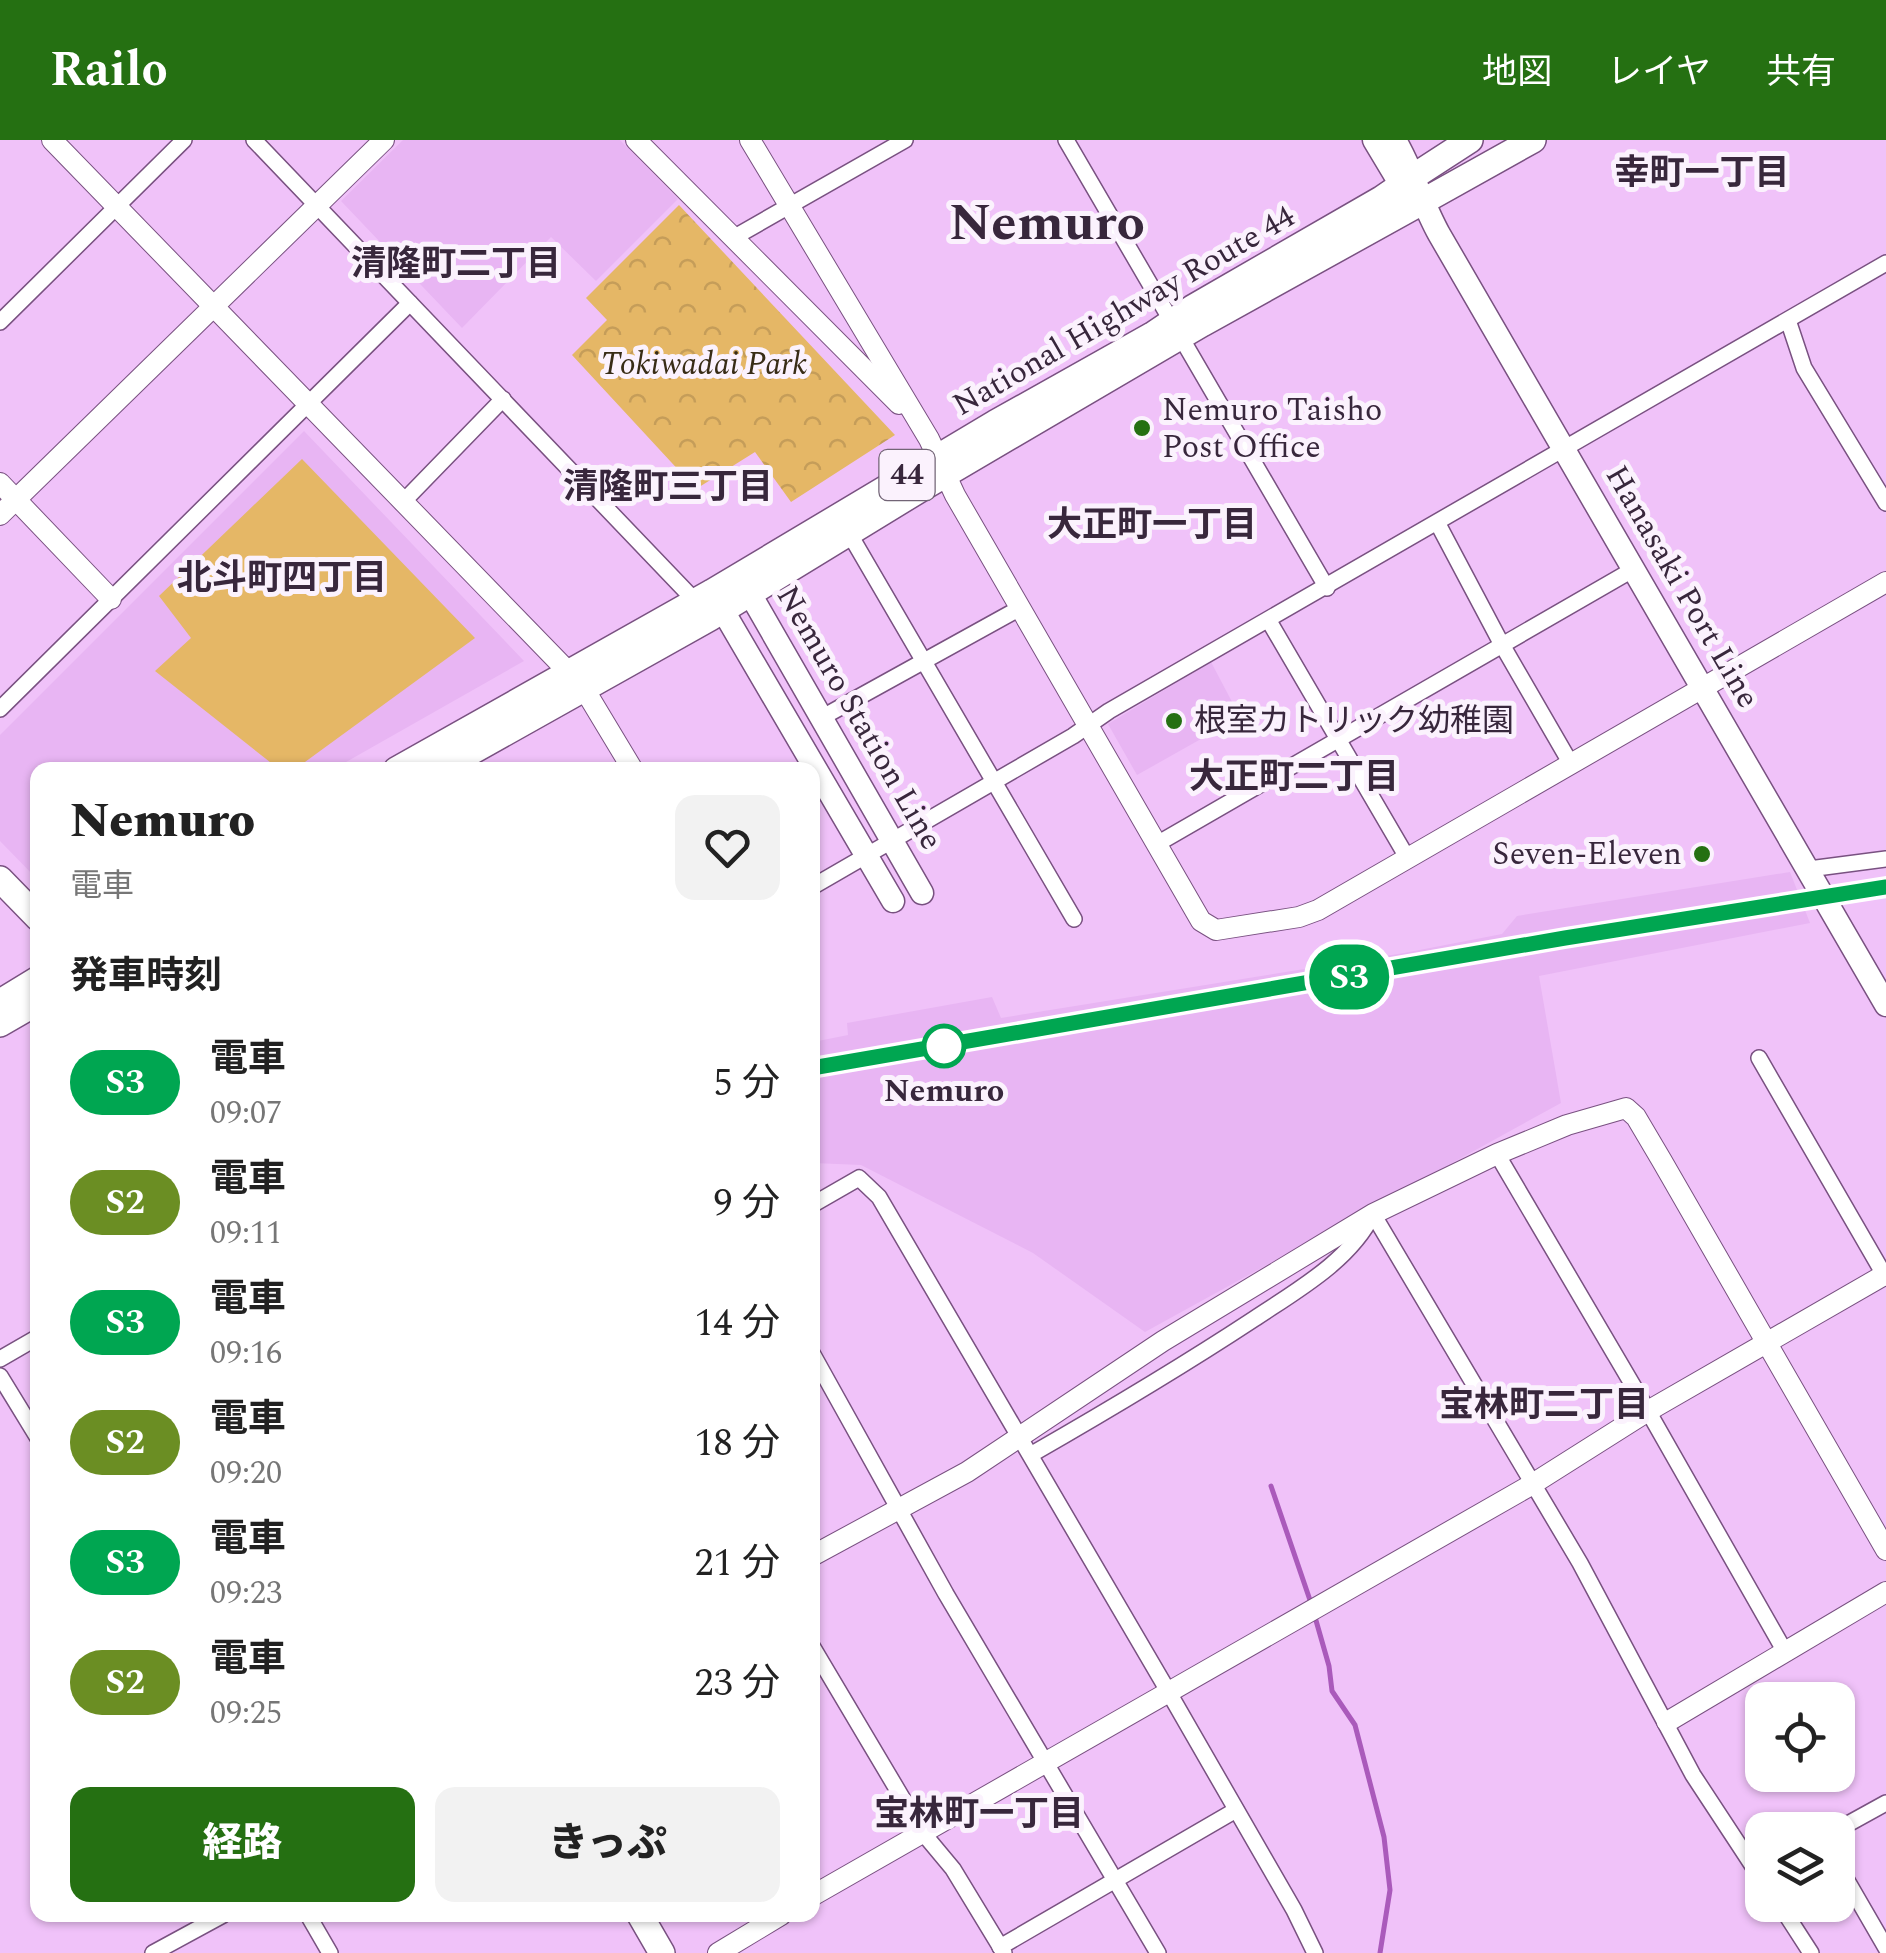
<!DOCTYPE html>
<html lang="ja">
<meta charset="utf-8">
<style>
:root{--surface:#fff;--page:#f2f2f2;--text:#222;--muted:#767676;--accent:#257012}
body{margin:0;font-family:Spectral,"Noto Sans JP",serif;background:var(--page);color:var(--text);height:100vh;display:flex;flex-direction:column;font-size:38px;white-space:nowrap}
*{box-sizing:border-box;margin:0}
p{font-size:32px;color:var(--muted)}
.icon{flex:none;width:55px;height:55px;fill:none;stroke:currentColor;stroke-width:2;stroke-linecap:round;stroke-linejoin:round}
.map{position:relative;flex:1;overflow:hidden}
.panel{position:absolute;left:30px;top:622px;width:790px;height:1160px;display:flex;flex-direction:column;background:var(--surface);border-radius:20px;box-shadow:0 2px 8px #0004}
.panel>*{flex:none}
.badge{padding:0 20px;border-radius:32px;font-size:35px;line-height:65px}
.controls{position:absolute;left:1745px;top:1542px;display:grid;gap:20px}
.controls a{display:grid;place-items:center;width:110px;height:110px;border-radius:20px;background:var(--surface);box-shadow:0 2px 8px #0004;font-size:50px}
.map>.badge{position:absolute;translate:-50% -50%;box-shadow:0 0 0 5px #fff}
h2{padding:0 40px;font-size:38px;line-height:90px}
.round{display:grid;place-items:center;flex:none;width:105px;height:105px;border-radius:20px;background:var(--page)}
.head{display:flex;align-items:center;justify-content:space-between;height:170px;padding:0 40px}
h1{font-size:48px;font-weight:800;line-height:75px}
.action{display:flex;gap:20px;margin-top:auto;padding:20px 40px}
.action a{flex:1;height:115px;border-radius:20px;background:var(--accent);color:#fff;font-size:40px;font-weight:800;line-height:115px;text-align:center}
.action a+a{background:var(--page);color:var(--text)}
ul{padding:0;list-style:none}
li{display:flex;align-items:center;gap:30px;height:120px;padding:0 40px}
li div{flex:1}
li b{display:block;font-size:38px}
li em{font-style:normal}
li .badge{min-width:110px;font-weight:700;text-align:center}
header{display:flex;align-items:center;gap:60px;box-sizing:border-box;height:140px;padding:0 50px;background:var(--accent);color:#fff}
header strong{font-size:48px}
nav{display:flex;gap:55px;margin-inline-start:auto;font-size:35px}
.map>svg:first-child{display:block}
</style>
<header>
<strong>Railo</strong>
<nav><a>地図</a><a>レイヤ</a><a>共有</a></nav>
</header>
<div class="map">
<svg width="1886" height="1813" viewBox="0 0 1886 1813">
<defs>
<pattern id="park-crowns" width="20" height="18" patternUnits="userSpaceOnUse" patternTransform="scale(2.5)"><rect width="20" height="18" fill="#e5b766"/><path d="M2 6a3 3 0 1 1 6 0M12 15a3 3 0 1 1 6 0" fill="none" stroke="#c59d59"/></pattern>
</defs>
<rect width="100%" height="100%" fill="#f0c2f9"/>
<g fill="#e8b5f3">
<polygon points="403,0 620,0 678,59 596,141 551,97 462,188 341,61"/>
<polygon points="304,291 524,521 332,630 38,630 37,739 0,701 0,595"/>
<polygon points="1211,522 1240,577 1137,635 1108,584"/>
<polygon points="1790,732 1810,783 1539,836 1561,963 1145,1192 1033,1113 861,1025 813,1023 813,902 848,895 847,883 992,857 1001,878 1404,813 1502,794 1517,776"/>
</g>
<polygon fill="url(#park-crowns)" points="679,65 895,295 791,362 755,312 696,349 572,215 607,180 586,158"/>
<polygon fill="#e5b766" points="302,319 475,498 294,630 280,630 155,531 191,498 159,456"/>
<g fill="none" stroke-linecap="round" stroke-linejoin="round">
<g stroke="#aa5abb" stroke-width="5">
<polyline points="1271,1346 1312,1466"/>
<polyline points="1315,1477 1329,1526 1332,1551 1355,1585 1384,1697 1390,1750 1380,1813"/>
</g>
<g stroke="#795181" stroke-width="18">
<g id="minor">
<polyline points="254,0 701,467"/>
<polyline points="1066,0 1327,448"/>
<polyline points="733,98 905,0"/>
<polyline points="1788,180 1804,228 1886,363"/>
<polyline points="0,182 184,0"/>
<polyline points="402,363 503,259"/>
<polyline points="1438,384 1501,503 1571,624"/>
<polyline points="849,393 1074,779"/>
<polyline points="1269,481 1408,719"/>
<polyline points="0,569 410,163"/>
<polyline points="821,578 1020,468"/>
<polyline points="1157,704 1634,429"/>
<polyline points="1809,729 1886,719"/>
<polyline points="812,747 1073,596 1109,571 1886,123"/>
<polyline points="1759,918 1886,1138"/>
<polyline points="1497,1014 1648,1271 1784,1510"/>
<polyline points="812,1065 859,1038 879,1057 1168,1551 1294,1770 1315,1813"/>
<polyline points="1373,1074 1580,1423 1693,1635 1762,1740"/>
<polyline points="812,1213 946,1454 1158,1813"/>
<polyline points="0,1219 38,1197"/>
<polyline points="0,1236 38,1298"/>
<path d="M1032 1314C1107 1271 1181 1227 1254 1179 1296 1151 1350 1121 1373 1074"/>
<polyline points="812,1506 923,1693 953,1729 1004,1813"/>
<polyline points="1837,1690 1886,1663"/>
<polyline points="1838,1725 1886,1808"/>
<polyline points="1780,1765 1811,1813"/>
<polyline points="308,1775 330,1813"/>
<polyline points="1000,1807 1236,1670"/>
<polyline points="153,1813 223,1775"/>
</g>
</g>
<g stroke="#795181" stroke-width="22">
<g id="tertiary">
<polyline points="52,0 583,547 633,630"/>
<polyline points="636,0 899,264"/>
<polyline points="750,0 929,299 955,355 1201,781 1216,790 1299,777 1318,770 1886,442"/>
<polyline points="0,343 111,459"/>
<polyline points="0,375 384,0"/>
<polyline points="812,1416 967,1332 1163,1201 1373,1074 1497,1014 1567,985 1626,968 1636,977 1662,1021 1886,1410"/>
<polyline points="1667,1582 1886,1452"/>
<polyline points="812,1756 1531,1345 1648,1271 1886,1134"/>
<polyline points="718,1813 781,1775"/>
</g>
</g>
<g stroke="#795181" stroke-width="25">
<g id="secondary">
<polyline points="1374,0 1401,45 1415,56"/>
<path d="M1395 0C1413 31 1422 63 1439 94L1886 865"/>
<polyline points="741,438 922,753"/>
<polyline points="715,457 893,761"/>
</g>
</g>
<g stroke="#795181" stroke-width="28">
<g id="primary">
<polyline points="1416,35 1470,0"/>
<polyline points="1422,62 1533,0"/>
<polyline points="0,739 38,778"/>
<polyline points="640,1775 662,1813"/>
</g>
</g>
<g stroke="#795181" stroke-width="28">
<g id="trunk">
<polyline points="396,630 712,452 995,283 1152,195 1192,168 1381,59 1416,35"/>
<polyline points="439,630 710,478 924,347 1202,184 1422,62"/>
<polyline points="0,862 38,839"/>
<polyline points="0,884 38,862"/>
</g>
</g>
<use href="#minor" stroke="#fff" stroke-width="15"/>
<use href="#tertiary" stroke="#fff" stroke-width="20"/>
<use href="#secondary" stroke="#fff" stroke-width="22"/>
<use href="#primary" stroke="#fff" stroke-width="25"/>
<use href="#trunk" stroke="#fff" stroke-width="25"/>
<polyline stroke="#7c6182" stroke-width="5" points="812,928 1565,798 1886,747"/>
</g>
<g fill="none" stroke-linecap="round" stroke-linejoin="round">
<g stroke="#fff" stroke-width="22">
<polyline id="line" points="812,928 1565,798 1886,747"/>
</g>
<use href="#line" stroke="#00a651" stroke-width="15"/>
</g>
<g fill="#257012" stroke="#fbf2fd" stroke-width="4">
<circle cx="1142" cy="288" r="10"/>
<circle cx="1174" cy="581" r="10"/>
<circle cx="1702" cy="714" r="10"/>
</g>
<circle fill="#fff" stroke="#00a651" stroke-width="5" cx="944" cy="906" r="20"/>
<g text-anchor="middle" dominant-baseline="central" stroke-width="10" stroke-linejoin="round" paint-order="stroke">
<rect fill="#fbf2fd" stroke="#726476" stroke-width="2.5" x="879.5" y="310" width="55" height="50" rx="8"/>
<g font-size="30" font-weight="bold" fill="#38273c">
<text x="907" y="335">44</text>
</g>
<g font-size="32" fill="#38273c" stroke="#fbf2fd">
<text transform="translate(1124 171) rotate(-30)">National Highway Route 44</text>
<text transform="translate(1682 447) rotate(60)">Hanasaki Port Line</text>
<text transform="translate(859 578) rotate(60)">Nemuro Station Line</text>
</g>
<g font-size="32" font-style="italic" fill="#382c16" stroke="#fbf2fd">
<text x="704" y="224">Tokiwadai Park</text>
</g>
<g font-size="32" fill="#38273c" stroke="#fbf2fd" text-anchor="start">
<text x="1162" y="270">Nemuro Taisho<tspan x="1162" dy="37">Post Office</tspan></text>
<text x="1194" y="581">根室カトリック幼稚園</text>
<text x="1682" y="714" text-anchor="end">Seven-Eleven</text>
</g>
<g font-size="32" font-weight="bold" fill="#38273c" stroke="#fbf2fd">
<text x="944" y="951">Nemuro</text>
</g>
<g font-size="35" font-weight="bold" fill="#38273c" stroke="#fbf2fd">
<text x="1702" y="33">幸町一丁目</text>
<text x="456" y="124">清隆町二丁目</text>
<text x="668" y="347">清隆町三丁目</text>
<text x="1152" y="385">大正町一丁目</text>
<text x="282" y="438">北斗町四丁目</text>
<text x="1294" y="637">大正町二丁目</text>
<text x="1544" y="1265">宝林町二丁目</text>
<text x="979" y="1674">宝林町一丁目</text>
</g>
<g font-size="52" font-weight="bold" fill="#38273c" stroke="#fbf2fd">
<text x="1047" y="83">Nemuro</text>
</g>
</g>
</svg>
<div class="controls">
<a><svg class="icon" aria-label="locate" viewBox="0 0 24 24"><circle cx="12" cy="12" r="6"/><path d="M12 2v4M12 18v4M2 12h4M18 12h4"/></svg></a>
<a><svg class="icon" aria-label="layers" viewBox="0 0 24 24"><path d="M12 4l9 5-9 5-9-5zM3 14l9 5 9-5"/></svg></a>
</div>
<b class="badge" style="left:1349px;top:837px;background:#00a651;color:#fff">S3</b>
<section class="panel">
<div class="head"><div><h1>Nemuro</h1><p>電車</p></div><a class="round"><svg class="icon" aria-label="heart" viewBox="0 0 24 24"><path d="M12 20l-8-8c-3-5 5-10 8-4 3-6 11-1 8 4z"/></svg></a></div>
<h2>発車時刻</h2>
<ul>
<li><span class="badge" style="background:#00a651;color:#fff">S3</span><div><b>電車</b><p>09:07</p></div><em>5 分</em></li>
<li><span class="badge" style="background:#6b8e23;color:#fff">S2</span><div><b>電車</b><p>09:11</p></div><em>9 分</em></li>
<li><span class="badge" style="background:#00a651;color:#fff">S3</span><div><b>電車</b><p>09:16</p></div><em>14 分</em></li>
<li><span class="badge" style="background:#6b8e23;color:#fff">S2</span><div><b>電車</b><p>09:20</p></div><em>18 分</em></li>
<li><span class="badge" style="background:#00a651;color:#fff">S3</span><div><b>電車</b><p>09:23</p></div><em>21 分</em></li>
<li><span class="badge" style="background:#6b8e23;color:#fff">S2</span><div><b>電車</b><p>09:25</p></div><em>23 分</em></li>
</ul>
<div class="action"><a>経路</a><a>きっぷ</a></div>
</section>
</div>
